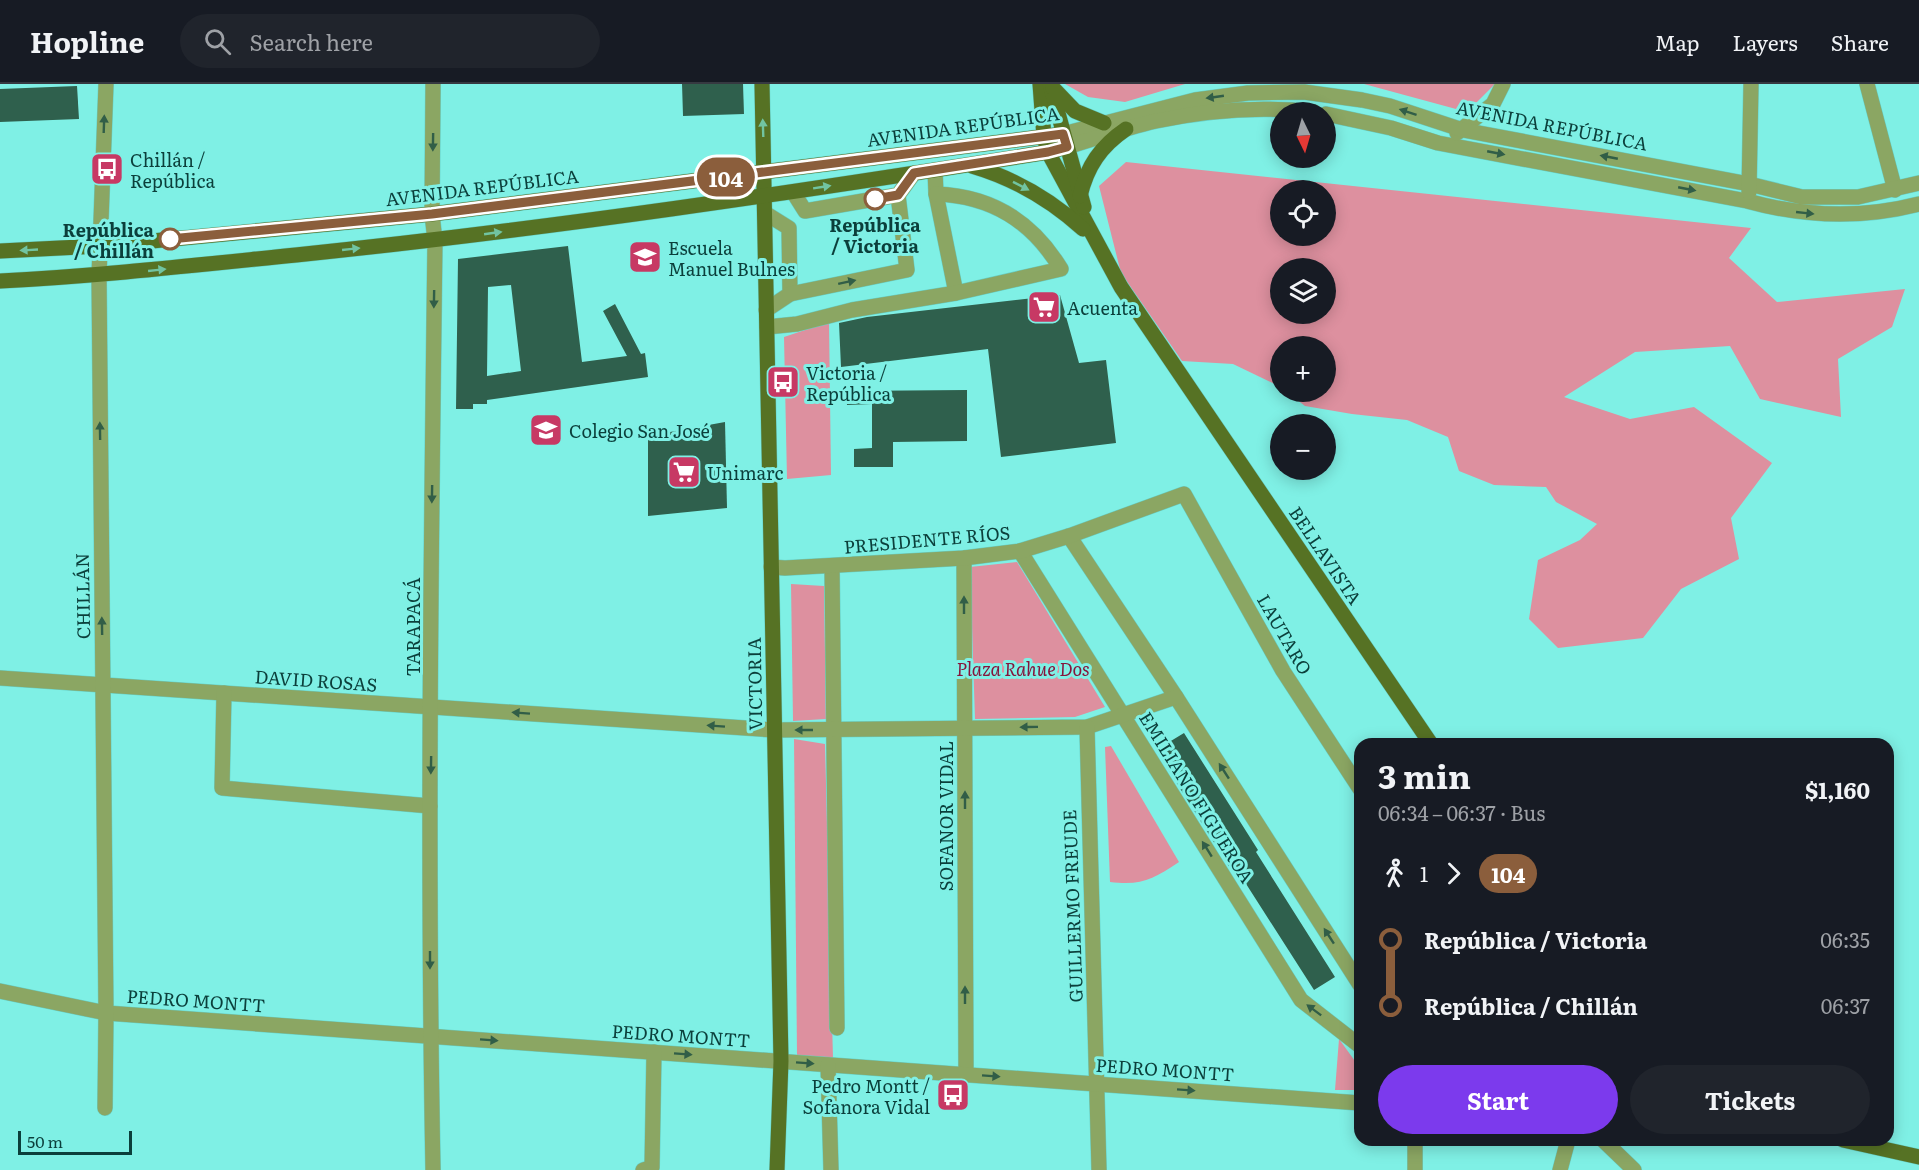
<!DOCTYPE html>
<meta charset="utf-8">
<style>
:root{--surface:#171b24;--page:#20242c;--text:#f1f3f6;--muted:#9ea1a6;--line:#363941;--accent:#7c3aed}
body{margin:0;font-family:Literata,serif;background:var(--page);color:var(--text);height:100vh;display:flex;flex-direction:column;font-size:22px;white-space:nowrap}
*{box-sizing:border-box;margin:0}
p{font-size:20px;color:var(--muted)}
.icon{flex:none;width:33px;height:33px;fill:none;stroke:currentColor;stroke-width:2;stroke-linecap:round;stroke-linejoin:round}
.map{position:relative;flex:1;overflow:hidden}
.details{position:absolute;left:1354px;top:654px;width:540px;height:408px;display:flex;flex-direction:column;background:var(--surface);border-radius:18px;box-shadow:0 3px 15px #0003}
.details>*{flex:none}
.badge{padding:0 12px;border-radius:20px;font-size:21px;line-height:39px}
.needle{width:39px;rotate:175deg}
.buttons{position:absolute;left:1270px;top:18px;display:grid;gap:12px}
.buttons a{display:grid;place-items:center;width:66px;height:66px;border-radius:50%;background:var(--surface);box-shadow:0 3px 15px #0003;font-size:30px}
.scale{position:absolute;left:18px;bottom:15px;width:114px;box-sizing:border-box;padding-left:6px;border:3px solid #0b3f3b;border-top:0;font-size:16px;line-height:21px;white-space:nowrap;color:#0b3f3b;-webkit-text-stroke:4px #7ff0e5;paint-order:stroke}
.map>.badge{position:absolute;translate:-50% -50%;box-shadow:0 0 0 3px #fff}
.legs{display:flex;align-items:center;gap:9px;height:66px;padding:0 24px;font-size:20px}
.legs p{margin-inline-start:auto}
.headline{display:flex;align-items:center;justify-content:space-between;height:102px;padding:0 24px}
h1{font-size:33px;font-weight:700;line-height:45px}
.cta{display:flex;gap:12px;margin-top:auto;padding:12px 24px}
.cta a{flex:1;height:69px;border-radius:36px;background:var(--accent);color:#fff;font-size:24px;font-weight:700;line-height:69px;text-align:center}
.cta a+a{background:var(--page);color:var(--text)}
ul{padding:0 24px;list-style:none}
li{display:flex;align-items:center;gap:21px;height:66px;font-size:22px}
li i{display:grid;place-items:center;width:9px;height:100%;margin:0 8px;background:currentColor}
li i::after{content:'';width:15px;height:15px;margin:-8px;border:4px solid;border-radius:50%;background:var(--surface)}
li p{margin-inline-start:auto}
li:first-child i{background:linear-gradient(#0000 50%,currentColor 0)}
li:last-child i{background:linear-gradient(currentColor 50%,#0000 0)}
header{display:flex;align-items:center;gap:36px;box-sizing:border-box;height:84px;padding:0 30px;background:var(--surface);border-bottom:2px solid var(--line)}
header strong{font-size:28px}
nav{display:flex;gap:33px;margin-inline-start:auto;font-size:21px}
.search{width:420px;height:54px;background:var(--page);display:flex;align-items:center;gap:15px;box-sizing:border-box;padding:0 21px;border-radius:33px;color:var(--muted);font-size:22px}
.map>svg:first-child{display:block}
</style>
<header>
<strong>Hopline</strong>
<div class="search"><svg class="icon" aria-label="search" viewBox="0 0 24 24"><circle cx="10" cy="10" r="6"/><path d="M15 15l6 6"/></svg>Search here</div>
<nav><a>Map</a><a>Layers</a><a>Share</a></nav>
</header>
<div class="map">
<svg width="1919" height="1086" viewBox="0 0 1919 1086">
<rect width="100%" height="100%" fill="#7ff0e5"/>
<g fill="#dd909f" fill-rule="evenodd">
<polygon points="1065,0 1185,0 1125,18 1088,13"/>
<polygon points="1364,0 1495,0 1467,28"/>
<path d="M1126 78 1751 144 1729 174 1777 218 1905 205 1892 243 1838 275 1841 333 1760 315 1730 262 1635 268 1564 313 1630 335 1694 323 1772 379 1731 434 1739 475 1681 505 1643 554 1558 564 1529 535 1538 476 1580 456 1597 440 1556 418 1546 403 1494 401 1459 387 1448 353 1407 336 1352 330 1305 322 1287 308H1326V262H1281V303L1233 280 1182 277 1121 189 1099 102ZM1281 106H1326V152H1281ZM1281 184H1326V230H1281Z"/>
<polygon points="829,238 831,391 787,395 784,253"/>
<polygon points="1017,478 1105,623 1075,633 975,635 970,483"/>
<polygon points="791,500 824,502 826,635 793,637"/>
<polygon points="794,655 825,660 833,975 797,971"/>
<path d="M1111 662 1179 778C1153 795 1142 802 1110 798L1105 663Z"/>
<polygon points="1339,955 1360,984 1360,1006 1335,1006"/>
</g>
<g fill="#2f604d" fill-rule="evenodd">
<polygon points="682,0 743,0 744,30 683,32"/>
<polygon points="77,2 79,35 0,38 0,5"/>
<path d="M568 162 582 278 627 272 603 227 615 220 641 270 645 269 648 293 487 316V320H473V325H456L458 175ZM511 201 521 287 487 292 488 203Z"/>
<polygon points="1060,211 1079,279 1106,276 1116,359 1001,373 988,265 841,283 839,239 867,233"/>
<polygon points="967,306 967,357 893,358 893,383 854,383 854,365 872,364 872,320 847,321 846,307"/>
<polygon points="725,338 727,424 648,432 648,352"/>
<polygon points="1184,649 1258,766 1256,768 1335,893 1314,906 1234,781 1230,784 1156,666"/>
</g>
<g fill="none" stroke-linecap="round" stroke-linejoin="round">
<g stroke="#68cdc3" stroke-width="16">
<g id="minor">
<polyline points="1867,0 1895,106"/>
<path d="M1326 30 1391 44 1438 59 1747 117C1805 133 1861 135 1919 120"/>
<polyline points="1457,49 1493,20 1503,0"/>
<polyline points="1063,50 1195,16 1248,9 1304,8 1362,16 1390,22 1463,46 1749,100 1802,113 1858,113 1919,99"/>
<path d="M1067 63C1097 54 1126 44 1156 37 1208 26 1261 22 1314 28"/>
<polyline points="935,86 936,110 956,209"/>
<polyline points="793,108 805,127 898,111 914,89"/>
<polyline points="1749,108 1751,0"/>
<polyline points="765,129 789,144 790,210 766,226"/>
<polyline points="790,210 907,186 898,111"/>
<path d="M767 243 797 240 852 226 956 209 1061 185C1032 137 992 112 936 110"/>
<polyline points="1069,452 1176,613 1360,901"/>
<polyline points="1020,467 1301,916 1360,962"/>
<polyline points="964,474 966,990"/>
<polyline points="832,482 837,944"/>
<polyline points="771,483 785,484 964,474 1020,467 1069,452 1184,410 1283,587 1360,705"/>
<polyline points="0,594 774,646 1087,643 1176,613"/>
<polyline points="224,609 222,704 430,722"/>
<polyline points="1087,643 1099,1086"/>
<polyline points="0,907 106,929 1360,1019"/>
<polyline points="828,981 831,1086"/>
<polyline points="105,1024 106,929 99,192 106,0"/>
<polyline points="1415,1056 1415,1086"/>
<polyline points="1603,1056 1634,1086"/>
<path d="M433 1086C427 776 431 466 435 157L432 130 433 0"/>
<polyline points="643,1086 652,1083 654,968"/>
<polyline points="1560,1086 1568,1056"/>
</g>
</g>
<g stroke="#68cdc3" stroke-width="16">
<g id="major">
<polyline points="762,0 781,977 777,1086"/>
<polyline points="1040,0 1044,53 1048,68 1121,203 1431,660"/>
<polyline points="1050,0 1084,123"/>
<polyline points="1053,4 1075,27 1104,39"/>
<path d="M972 82C1013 94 1051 116 1083 145"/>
<path d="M1080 112C1087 82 1101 62 1126 45"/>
<polyline points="0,167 100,162 432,130 1063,50"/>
<path d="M0 197C99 192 197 181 296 171 548 145 798 108 1048 68L1067 63"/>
<polyline points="1843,1056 1919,1073"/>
</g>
</g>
<use href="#minor" stroke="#8ba663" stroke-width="15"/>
<use href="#major" stroke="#567224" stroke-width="15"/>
</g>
<defs><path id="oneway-solid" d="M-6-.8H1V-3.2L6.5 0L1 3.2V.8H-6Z" transform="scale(1.5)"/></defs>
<g fill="#315e47">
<use href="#oneway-solid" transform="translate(1215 13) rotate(172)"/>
<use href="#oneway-solid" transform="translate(1408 28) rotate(-162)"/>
<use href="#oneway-solid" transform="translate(104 40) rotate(-88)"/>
<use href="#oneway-solid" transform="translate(433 58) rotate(91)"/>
<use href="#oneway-solid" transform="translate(1496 69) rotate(11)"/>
<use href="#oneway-solid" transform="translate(1609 73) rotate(-169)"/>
<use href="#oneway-solid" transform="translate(1687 105) rotate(11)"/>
<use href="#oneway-solid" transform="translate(1805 129) rotate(6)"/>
<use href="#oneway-solid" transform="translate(847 198) rotate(-12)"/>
<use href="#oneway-solid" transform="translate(434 215) rotate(91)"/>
<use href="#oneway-solid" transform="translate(100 347) rotate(-91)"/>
<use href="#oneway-solid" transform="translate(432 410) rotate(91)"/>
<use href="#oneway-solid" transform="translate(964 521) rotate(-90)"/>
<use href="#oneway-solid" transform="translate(102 542) rotate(-91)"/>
<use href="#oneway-solid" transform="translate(521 629) rotate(-176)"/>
<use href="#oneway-solid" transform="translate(716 642) rotate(-176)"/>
<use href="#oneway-solid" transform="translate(1029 643) rotate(179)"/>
<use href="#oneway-solid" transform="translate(804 646) rotate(180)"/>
<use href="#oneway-solid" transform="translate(431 681) rotate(91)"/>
<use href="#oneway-solid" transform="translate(1224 687) rotate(-123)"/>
<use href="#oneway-solid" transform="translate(965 716) rotate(-90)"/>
<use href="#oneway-solid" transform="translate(1207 765) rotate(-122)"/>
<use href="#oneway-solid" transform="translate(1329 852) rotate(-123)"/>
<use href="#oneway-solid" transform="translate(430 876) rotate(90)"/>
<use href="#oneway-solid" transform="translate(965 911) rotate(-90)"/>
<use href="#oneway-solid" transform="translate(1314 926) rotate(-143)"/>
<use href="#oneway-solid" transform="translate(489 956) rotate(4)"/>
<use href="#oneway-solid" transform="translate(683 970) rotate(4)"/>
<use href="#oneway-solid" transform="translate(805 979) rotate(4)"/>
<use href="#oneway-solid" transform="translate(991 992) rotate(4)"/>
<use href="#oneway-solid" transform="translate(1186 1006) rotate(4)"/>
</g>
<g fill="#71c4a1">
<use href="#oneway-solid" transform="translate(763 44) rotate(-92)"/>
<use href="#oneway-solid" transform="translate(1021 102) rotate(27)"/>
<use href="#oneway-solid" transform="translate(822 103) rotate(-9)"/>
<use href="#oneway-solid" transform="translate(493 149) rotate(-8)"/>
<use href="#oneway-solid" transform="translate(351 165) rotate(-6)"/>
<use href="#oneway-solid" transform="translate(29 166) rotate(177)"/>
<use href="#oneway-solid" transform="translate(157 186) rotate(-6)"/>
</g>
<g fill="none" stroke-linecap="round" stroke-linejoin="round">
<g stroke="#fff" stroke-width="14">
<polyline id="line-1" points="170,155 432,130 1063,50 1067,63 1048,68 914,89 898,111 875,115"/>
</g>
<use href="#line-1" stroke="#8b5e3c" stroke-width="9"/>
</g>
<defs>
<g id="bus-square" transform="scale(1.725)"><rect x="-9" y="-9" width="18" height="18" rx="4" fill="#c73964" stroke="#7ff0e5"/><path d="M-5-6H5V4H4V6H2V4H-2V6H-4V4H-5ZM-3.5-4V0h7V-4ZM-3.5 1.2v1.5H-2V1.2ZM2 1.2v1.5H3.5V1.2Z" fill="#fff"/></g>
<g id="school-square" transform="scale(1.725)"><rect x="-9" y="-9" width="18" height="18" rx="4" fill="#c73964" stroke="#7ff0e5"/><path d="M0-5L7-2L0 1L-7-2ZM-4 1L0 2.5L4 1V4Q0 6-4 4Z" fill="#fff"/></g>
<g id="supermarket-square" transform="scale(1.725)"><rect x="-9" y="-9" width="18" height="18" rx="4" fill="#c73964" stroke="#7ff0e5"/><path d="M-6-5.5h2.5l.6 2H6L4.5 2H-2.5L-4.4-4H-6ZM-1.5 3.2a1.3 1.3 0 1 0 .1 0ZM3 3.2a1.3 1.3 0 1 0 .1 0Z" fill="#fff"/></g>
</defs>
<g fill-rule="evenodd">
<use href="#bus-square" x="107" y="85"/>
<use href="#school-square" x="645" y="173"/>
<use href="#supermarket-square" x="1044" y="223"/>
<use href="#bus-square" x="783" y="298"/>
<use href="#school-square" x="546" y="346"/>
<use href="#supermarket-square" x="684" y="388"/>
<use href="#bus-square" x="953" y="1011"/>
</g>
<g fill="#fff" stroke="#8b5e3c" stroke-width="3">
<circle cx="875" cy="115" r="10"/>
<circle cx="170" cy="155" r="10"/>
</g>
<g text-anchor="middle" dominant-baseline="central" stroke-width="6" stroke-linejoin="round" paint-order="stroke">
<g font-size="18" fill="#0b3f3b" stroke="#7ff0e5">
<text transform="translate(1552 41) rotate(11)">AVENIDA REPÚBLICA</text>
<text transform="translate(963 42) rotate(-8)">AVENIDA REPÚBLICA</text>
<text transform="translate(482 103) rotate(-7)">AVENIDA REPÚBLICA</text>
<text transform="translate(927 455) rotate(-5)">PRESIDENTE RÍOS</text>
<text transform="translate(1326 471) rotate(56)">BELLAVISTA</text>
<text transform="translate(82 512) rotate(-91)">CHILLÁN</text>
<text transform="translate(412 543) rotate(-90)">TARAPACÁ</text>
<text transform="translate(1285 550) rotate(60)">LAUTARO</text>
<text transform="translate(316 596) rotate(4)">DAVID ROSAS</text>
<text transform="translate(754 600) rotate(-91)">VICTORIA</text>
<text transform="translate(1197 713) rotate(58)">EMILIANO FIGUEROA</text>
<text transform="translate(945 732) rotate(-90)">SOFANOR VIDAL</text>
<text transform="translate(1072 822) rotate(-92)">GUILLERMO FREUDE</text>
<text transform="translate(196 916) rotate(4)">PEDRO MONTT</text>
<text transform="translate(681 951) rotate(4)">PEDRO MONTT</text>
<text transform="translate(1165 985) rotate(4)">PEDRO MONTT</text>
</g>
<g font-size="18" fill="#0b3f3b" stroke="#7ff0e5" text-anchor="start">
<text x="130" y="75">Chillán /<tspan x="130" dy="21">República</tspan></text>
<text x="668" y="163">Escuela<tspan x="668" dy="21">Manuel Bulnes</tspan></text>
<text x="1067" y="223">Acuenta</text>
<text x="806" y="288">Victoria /<tspan x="806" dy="21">República</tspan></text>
<text x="569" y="346">Colegio San José</text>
<text x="707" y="388">Unimarc</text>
<text x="930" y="1001" text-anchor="end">Pedro Montt /<tspan x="930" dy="21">Sofanora Vidal</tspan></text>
</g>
<g font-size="18" font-weight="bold" fill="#0b3f3b" stroke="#7ff0e5">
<text x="875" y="140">República<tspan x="875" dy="21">/ Victoria</tspan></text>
<text x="154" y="145" text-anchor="end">República<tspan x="154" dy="21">/ Chillán</tspan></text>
</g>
<g font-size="18" font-style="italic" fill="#86143c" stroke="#7ff0e5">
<text x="1023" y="584">Plaza Rahue Dos</text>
</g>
</g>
</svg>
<div class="buttons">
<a><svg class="needle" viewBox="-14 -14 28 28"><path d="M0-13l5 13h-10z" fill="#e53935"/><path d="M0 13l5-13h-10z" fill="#9ea1a6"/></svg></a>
<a><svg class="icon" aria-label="locate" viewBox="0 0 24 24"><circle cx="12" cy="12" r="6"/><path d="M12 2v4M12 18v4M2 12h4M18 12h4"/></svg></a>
<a><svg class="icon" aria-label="layers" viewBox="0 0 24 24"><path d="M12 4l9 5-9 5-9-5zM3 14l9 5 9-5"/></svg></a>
<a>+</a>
<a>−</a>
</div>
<div class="scale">50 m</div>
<b class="badge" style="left:726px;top:93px;background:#8b5e3c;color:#fff">104</b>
<section class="details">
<div class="headline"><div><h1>3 min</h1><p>06:34 – 06:37 · Bus</p></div><b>$1,160</b></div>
<div class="legs"><svg class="icon" aria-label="walk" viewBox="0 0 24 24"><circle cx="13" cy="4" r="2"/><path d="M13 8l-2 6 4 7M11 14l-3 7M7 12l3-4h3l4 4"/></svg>1<svg class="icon" aria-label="forward" viewBox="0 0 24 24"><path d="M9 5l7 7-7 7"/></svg><b class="badge" style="background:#8b5e3c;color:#fff">104</b></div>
<ul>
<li><i style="color:#8b5e3c"></i><b>República / Victoria</b><p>06:35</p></li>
<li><i style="color:#8b5e3c"></i><b>República / Chillán</b><p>06:37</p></li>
</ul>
<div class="cta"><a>Start</a><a>Tickets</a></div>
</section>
</div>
